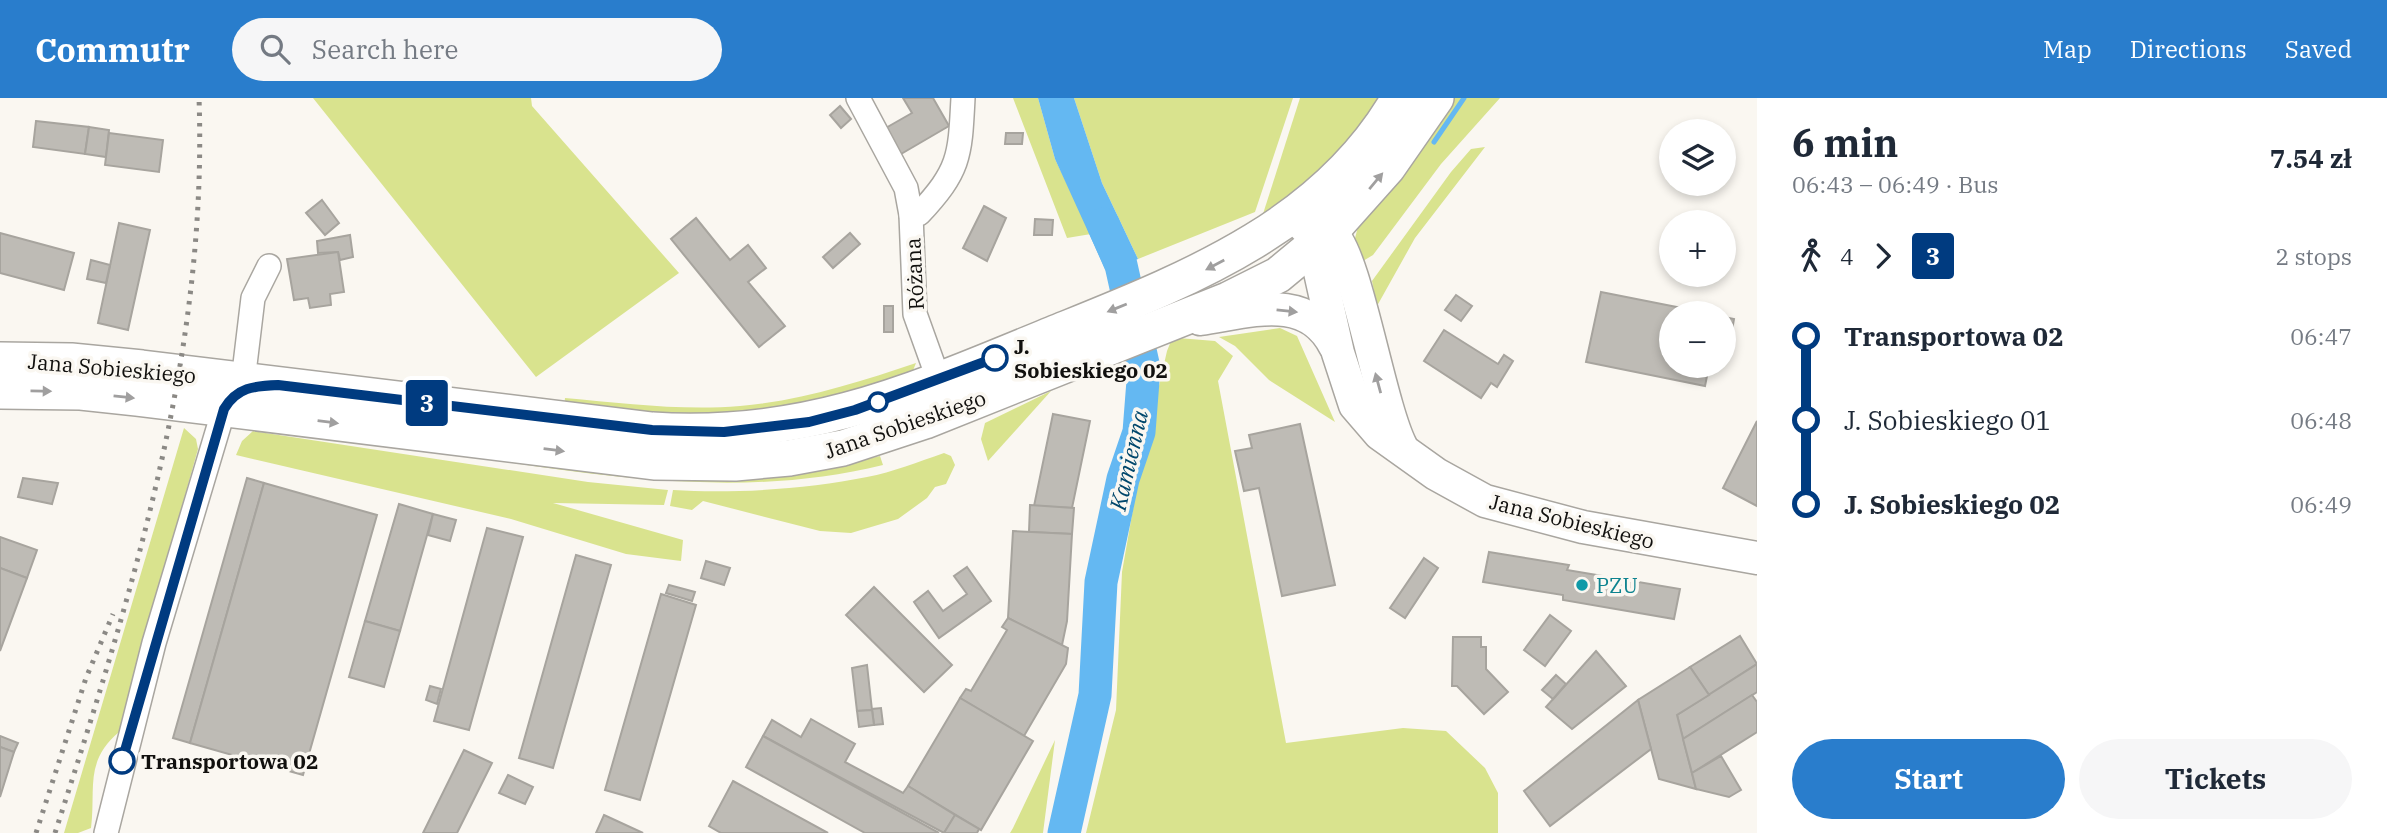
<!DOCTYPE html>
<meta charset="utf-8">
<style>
:root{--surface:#fff;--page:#f6f6f7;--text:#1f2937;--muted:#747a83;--accent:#297dcc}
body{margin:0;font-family:"IBM Plex Serif",serif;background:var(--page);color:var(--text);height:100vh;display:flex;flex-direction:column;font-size:26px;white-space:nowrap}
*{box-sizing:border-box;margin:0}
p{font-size:23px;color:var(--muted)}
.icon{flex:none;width:38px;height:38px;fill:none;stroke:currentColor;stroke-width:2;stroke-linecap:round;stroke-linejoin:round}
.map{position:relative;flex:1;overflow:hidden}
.drawer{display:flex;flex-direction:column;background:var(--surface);width:630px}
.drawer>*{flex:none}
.badge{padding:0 14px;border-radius:5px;font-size:24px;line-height:46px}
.buttons{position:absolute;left:1659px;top:21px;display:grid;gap:14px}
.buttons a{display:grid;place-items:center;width:77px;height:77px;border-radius:50%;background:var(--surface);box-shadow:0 4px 10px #0003;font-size:35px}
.map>.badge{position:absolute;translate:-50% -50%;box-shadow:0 0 0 4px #fff}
.legs{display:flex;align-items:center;gap:10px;height:77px;padding:0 35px;font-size:23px}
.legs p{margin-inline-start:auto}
.head{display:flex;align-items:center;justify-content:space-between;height:119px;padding:0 35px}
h1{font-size:38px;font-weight:700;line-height:52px}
.primary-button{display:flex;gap:14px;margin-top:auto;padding:14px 35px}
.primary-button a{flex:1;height:80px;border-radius:42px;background:var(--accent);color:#fff;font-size:28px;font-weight:700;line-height:80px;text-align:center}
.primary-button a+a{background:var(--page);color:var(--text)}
ul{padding:0 35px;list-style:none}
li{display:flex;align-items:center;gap:24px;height:84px;font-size:26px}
li i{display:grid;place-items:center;width:10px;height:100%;margin:0 9px;background:currentColor}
li i::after{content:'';width:18px;height:18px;margin:-9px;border:5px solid;border-radius:50%;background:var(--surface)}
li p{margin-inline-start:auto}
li:first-child i{background:linear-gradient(#0000 50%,currentColor 0)}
li:last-child i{background:linear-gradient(currentColor 50%,#0000 0)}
header{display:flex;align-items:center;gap:42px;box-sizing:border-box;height:98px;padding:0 35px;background:var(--accent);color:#fff}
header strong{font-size:33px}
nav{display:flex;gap:38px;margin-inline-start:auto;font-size:24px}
.search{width:490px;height:63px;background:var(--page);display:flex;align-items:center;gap:18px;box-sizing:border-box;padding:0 24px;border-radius:38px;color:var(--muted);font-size:26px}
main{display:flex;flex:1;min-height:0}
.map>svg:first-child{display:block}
</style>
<header>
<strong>Commutr</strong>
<div class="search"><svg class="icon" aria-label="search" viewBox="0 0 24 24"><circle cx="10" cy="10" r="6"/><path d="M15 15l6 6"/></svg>Search here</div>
<nav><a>Map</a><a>Directions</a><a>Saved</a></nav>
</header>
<main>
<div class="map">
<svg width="1757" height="735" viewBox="0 0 1757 735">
<rect width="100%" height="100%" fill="#faf7f1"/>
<g fill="#d9e38e">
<polygon points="313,0 531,0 532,8 679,175 536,279"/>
<polygon points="1013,0 1038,0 1055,61 1091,136 1067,140"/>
<polygon points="1074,0 1293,0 1255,114 1138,161 1102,85"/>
<polygon points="1300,0 1384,0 1343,55 1262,119"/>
<polygon points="1449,0 1500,0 1441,66 1373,157 1358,166 1354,144 1360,121"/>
<polygon points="1485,49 1415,140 1377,208 1372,183 1451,74 1471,51"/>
<polygon points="1280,230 1297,238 1335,324 1269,282 1235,248 1219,239"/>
<polygon points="1178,240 1215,243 1233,258 1218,283 1286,645 1403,630 1446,633 1485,670 1498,695 1498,735 1086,735 1116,612 1122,474 1140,371 1167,253 1171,243"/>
<path d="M916 265 912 275 763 321 564 310 565 300C623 305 682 313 740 308 801 303 859 284 916 265Z"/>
<polygon points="1051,293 988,363 981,341 985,325"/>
<path d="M184 330 196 341 198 351 119 634C84 664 96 690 91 730L78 735H64Z"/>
<polygon points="253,333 588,384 668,392 664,407 553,405 683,442 681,463 626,456 511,421 236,357 242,343"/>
<path d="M419 351 847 366 880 358 883 367C730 405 571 373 419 351Z"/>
<path d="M944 355 951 358 955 367 946 386 935 389 927 400 898 421 851 435 820 433 703 403 692 412 670 408 673 392C733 396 807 391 867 379 893 374 918 364 944 355Z"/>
<polygon points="1055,642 1043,735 1010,735 1013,730"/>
</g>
<polygon fill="#64b8f2" points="1038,0 1074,0 1102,85 1138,161 1106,173 1055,61"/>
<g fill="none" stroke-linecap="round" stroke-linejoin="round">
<polyline stroke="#64b8f2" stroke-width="5" points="1434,44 1464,0"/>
<polyline stroke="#64b8f2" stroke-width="33" points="1064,735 1095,597 1101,484 1123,381 1139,334 1144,270 1121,167 1103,126"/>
</g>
<g fill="#bebbb5" stroke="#a7a49e" stroke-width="2">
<polygon points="903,0 933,0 949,28 901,56 884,31 912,15"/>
<polygon points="840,8 851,21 841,30 830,17"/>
<polygon points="36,23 89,29 85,56 33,49"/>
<polygon points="89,29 109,32 106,59 85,56"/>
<polygon points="109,35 163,42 159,74 105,67"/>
<polygon points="1006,35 1023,35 1022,46 1005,46"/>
<polygon points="322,102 339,125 325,137 306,115"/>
<polygon points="984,108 1006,120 987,163 963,150"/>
<polygon points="696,120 730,162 748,147 766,170 748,184 785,228 759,249 671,141"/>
<polygon points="1035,121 1053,122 1052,137 1034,137"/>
<polygon points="119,125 150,132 128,232 98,225"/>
<polygon points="0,135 74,155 64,192 0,175"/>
<polygon points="850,135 860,146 833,170 823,159"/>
<polygon points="350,137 353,159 340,162 338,154 318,155 317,143"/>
<polygon points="338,154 344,194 330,196 331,207 310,210 308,200 294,202 287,161"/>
<polygon points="91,162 110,167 106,185 87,181"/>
<polygon points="1601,194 1707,215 1671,215 1671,268 1709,268 1705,288 1586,264"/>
<polygon points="1456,197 1472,208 1461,223 1445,212"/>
<rect x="884" y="208" width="9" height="26"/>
<polygon points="1724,219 1734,221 1731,238 1724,237"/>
<polygon points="1444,232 1498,266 1504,257 1513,263 1497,289 1491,285 1481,300 1424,263"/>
<polygon points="1053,316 1090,323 1072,410 1034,408"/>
<polygon points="1757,323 1757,408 1723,390"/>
<polygon points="1300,326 1335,487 1282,498 1259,390 1244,393 1235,353 1252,350 1249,337"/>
<polygon points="23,380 58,385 52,406 18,399"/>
<polygon points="247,380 264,385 190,645 173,640"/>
<polygon points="264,385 377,417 303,677 190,645"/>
<polygon points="399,406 433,416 400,533 365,523"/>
<polygon points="1030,407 1074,410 1072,436 1029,434"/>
<polygon points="433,416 456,422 450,443 428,437"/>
<polygon points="487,430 523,439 469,632 434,623"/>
<polygon points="1013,433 1072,436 1067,523 1062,547 1008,520"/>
<polygon points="0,439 37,452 27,480 0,470"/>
<polygon points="1489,454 1569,467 1567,472 1579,474 1680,491 1674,521 1563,502 1563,497 1483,484"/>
<polygon points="576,457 611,467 553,670 519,660"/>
<polygon points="1424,460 1438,470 1405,520 1390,510"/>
<polygon points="706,463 730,470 724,487 701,480"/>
<polygon points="967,469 991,503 939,540 914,504 928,493 943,513 967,496 954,478"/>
<polygon points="0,470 27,480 0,553"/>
<polygon points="669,487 695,494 692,503 666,495"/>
<polygon points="874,489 952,567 924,594 846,517"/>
<polygon points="661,496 696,507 640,702 605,692"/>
<polygon points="1550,517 1571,533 1545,568 1524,552"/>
<polygon points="1008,520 1068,550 1066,566 1024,638 960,600 966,591 971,593 1007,532 1002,529"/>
<polygon points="365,523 400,533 384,589 349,579"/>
<polygon points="1740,538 1757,566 1709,597 1690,569"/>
<polygon points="1453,539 1481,539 1481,549 1486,549 1486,571 1508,594 1484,616 1457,588 1452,588"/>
<polygon points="1596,553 1626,588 1572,631 1546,609"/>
<polygon points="1757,566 1757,594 1683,641 1677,617"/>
<polygon points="867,567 872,612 857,613 852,570"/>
<polygon points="1690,569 1709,597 1677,617 1696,691 1659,681 1638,602"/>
<polygon points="1556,577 1566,586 1553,601 1542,592"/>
<polygon points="430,588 441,591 437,606 426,602"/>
<polygon points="1752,597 1757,604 1757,634 1692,675 1683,641"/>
<polygon points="960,600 1033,643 981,732 908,688"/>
<polygon points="1638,602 1651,651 1550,728 1524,693"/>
<polygon points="881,610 883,626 874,627 872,611"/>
<polygon points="872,612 874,627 859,629 857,613"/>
<polygon points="811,621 855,646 845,664 903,695 908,688 955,717 944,735 763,638 772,622 801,639"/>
<polygon points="0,638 18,645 14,654 0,649"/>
<polygon points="763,638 939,735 865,735 746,669"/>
<polygon points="0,649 14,654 0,699"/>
<polygon points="464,652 492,665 457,735 423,735"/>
<polygon points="1721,658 1741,692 1729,699 1696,691 1692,675"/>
<polygon points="508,677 533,689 525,706 499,695"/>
<polygon points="733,683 828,735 721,735 709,728"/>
<polygon points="604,717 643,735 596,735"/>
<polygon points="955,717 979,731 977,735 944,735"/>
</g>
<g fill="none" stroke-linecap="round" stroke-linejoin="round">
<g stroke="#a9a6a0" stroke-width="26">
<g id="street">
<polyline points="858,0 906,90 911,117 915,216 943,294"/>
<path d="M911 117 919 116C960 72 960 59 963 0"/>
<polyline points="243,283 253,200 269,168"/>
<polyline points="106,735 154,545 224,311 230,300"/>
</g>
</g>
<g stroke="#a9a6a0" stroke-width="35">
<g id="secondary">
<polyline points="1321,124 1318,165 1338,255 1355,307 1380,336 1436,376 1485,403 1583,429 1757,460"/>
<path d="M1305 129C1314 129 1324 129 1331 135 1356 156 1379 305 1401 348"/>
<path d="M1200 221C1249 214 1307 193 1335 248"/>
</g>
</g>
<g stroke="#a9a6a0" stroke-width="38">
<g id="primary">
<path d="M0 262 71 263 142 270 652 332C806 342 914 293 1053 236 1184 183 1325 130 1399 0"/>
<polyline points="0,293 81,294 137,300 654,364 735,365 789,360 843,350 925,323 1228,202 1278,177 1330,134 1388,69 1436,0"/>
</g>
</g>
<use href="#street" stroke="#fff" stroke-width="23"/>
<use href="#secondary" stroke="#fff" stroke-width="32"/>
<use href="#primary" stroke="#fff" stroke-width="35"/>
<g stroke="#8b8985" stroke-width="5" stroke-dasharray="3.5 7" stroke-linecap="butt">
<polyline points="36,735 86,580 113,516"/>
<path d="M55 735C132 496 208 254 199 0"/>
</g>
</g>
<defs><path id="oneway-solid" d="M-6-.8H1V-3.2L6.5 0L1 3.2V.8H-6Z" transform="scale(1.75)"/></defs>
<g fill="#a09f9f">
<use href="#oneway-solid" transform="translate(1376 83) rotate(-50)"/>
<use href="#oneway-solid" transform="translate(1215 167) rotate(152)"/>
<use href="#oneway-solid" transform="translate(1117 210) rotate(158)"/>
<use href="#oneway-solid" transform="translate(1287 213) rotate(6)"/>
<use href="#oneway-solid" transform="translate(1378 285) rotate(-105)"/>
<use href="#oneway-solid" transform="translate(41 293) rotate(1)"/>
<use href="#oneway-solid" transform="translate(124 299) rotate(6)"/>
<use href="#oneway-solid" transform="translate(328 324) rotate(7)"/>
<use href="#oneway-solid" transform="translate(554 352) rotate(7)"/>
</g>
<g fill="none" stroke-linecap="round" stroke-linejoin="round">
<g stroke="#fff" stroke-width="16">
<path id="line-1" d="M122 663 224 311C237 289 254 288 278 287L652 332 724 334 809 324 855 312 995 260"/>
</g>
<use href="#line-1" stroke="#003b80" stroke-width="10"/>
</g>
<g fill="#fff" stroke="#003b80" stroke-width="3.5">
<circle cx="995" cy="260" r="12"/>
<circle cx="878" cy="304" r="9"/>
<circle cx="122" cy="663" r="12"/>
</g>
<circle fill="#0f9aa8" stroke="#faf7f1" stroke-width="2.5" cx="1582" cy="487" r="7"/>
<g text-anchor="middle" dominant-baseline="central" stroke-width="7" stroke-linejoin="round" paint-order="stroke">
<g font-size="21" fill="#11100e" stroke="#faf7f1">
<text transform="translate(914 176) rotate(-93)">Różana</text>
<text transform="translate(112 270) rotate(5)">Jana Sobieskiego</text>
<text transform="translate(905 326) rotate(-19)">Jana Sobieskiego</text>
<text transform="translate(1572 423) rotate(14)">Jana Sobieskiego</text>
</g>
<g font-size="21" font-weight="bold" fill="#11100e" stroke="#faf7f1" text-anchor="start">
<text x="1014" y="248">J.<tspan x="1014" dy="24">Sobieskiego 02</tspan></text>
<text x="141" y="663">Transportowa 02</text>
</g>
<g font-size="21" fill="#0d838f" stroke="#faf7f1" text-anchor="start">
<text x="1596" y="487">PZU</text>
</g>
<g font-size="23" font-style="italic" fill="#00476c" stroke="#faf7f1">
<text transform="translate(1128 362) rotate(-77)">Kamienna</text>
</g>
</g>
</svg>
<div class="buttons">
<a><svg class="icon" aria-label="layers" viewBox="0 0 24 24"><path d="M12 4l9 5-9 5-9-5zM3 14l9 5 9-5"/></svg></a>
<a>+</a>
<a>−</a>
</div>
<b class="badge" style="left:427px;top:305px;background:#003b80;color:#fff">3</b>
</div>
<section class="drawer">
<div class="head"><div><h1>6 min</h1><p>06:43 – 06:49 · Bus</p></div><b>7.54 zł</b></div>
<div class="legs"><svg class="icon" aria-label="walk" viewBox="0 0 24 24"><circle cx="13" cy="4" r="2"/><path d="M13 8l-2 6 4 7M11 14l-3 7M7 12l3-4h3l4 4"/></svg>4<svg class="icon" aria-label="forward" viewBox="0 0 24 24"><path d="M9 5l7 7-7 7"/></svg><b class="badge" style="background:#003b80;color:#fff">3</b><p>2 stops</p></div>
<ul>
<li><i style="color:#003b80"></i><b>Transportowa 02</b><p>06:47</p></li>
<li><i style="color:#003b80"></i><span>J. Sobieskiego 01</span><p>06:48</p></li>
<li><i style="color:#003b80"></i><b>J. Sobieskiego 02</b><p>06:49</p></li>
</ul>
<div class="primary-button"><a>Start</a><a>Tickets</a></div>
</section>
</main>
